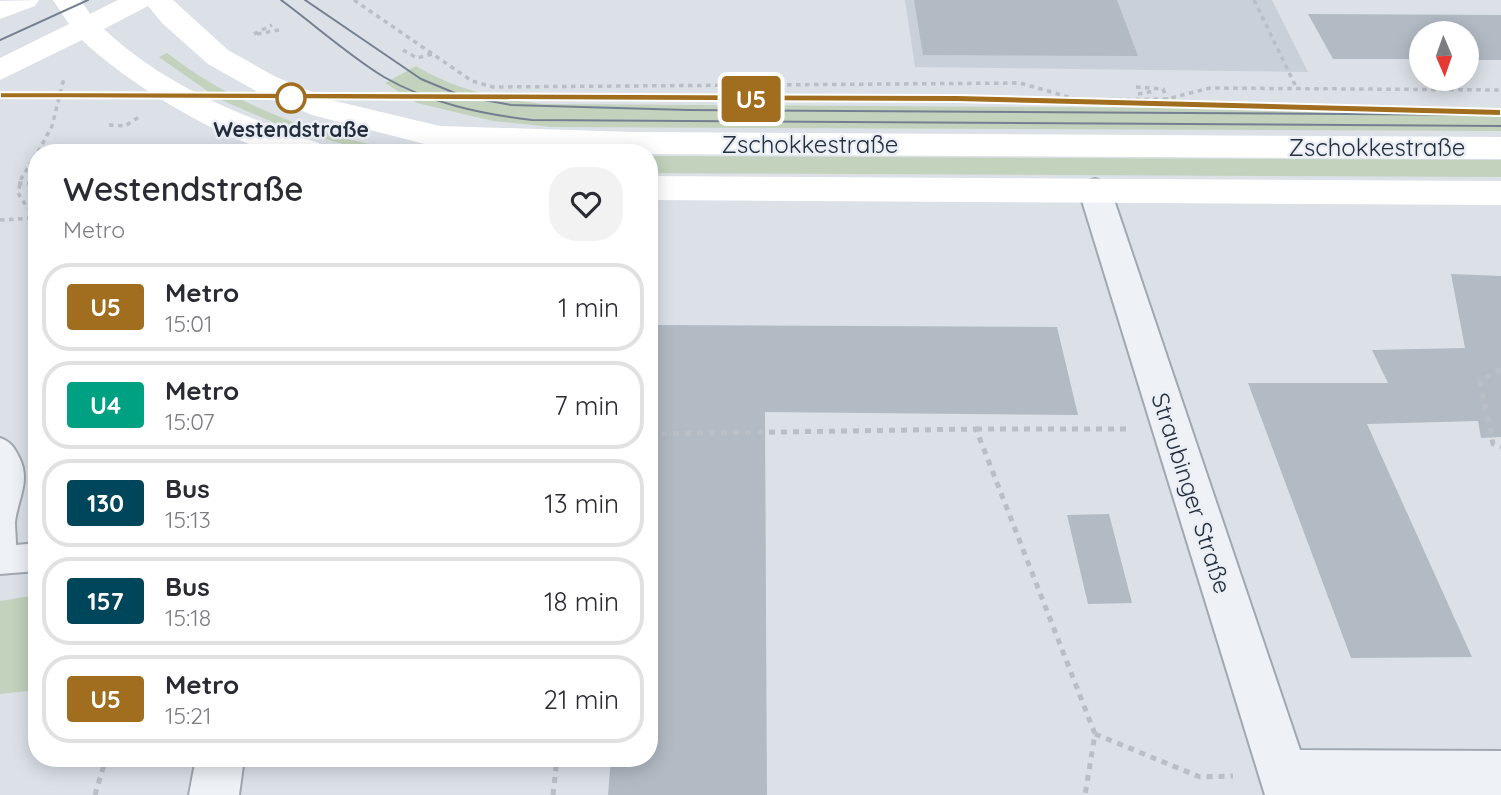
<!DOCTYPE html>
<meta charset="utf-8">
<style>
:root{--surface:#fff;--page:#f2f2f3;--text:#2b2b33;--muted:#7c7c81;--line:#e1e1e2}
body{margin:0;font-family:Quicksand,sans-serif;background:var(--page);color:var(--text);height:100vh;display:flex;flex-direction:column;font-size:26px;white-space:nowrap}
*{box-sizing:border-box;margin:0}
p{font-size:23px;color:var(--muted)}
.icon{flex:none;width:38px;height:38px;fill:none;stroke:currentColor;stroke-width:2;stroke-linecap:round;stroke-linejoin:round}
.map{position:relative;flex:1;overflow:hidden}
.drawer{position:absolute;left:28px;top:144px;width:630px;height:623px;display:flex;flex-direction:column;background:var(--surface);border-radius:28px;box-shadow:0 4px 18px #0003}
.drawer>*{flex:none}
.badge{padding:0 14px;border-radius:5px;font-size:24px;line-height:46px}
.needle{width:46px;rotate:178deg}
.controls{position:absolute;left:1409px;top:21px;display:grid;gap:14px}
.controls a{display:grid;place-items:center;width:70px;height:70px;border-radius:50%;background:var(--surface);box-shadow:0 4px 18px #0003;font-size:35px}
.map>.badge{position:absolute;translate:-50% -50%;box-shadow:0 0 0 4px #fff}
.round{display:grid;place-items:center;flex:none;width:74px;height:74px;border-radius:28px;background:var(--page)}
.headline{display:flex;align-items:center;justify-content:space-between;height:119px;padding:0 35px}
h1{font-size:33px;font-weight:600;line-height:52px}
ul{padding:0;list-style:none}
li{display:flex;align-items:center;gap:21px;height:88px;margin:0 14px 10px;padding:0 21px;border:4px solid var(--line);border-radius:28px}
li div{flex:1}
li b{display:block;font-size:26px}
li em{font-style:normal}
li .badge{min-width:77px;font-weight:700;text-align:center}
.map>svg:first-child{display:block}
</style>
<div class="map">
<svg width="1501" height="795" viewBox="0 0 1501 795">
<rect width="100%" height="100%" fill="#dbe1e7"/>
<polygon fill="#c9d0d9" points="905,0 1272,0 1308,72 915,67"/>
<g fill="#c2d2bc">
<path d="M167 53C240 109 319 136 409 152H370L284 127 219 99 159 57Z"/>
<path d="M416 66C456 90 497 99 544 104L1501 110V131L552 127 493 121 417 103 385 83Z"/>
<polygon points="649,156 1501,160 1501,177 649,173"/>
<polygon points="37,595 37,690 0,694 0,601"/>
</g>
<g fill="#b2bac4">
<polygon points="914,0 1117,0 1138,56 923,55"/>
<polygon points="1308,14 1501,15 1501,60 1466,60 1466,33 1421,33 1421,59 1333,59"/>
<polygon points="1451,274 1501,276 1501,437 1481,438 1478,421 1367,424 1472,657 1351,658 1248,383 1388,383 1372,350 1465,348"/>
<polygon points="649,325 1057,327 1078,415 765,412 767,795 608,795 611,758 649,758"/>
<polygon points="1109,514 1132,603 1088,604 1067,515"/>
</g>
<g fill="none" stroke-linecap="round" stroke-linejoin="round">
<g stroke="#a0a8b1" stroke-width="4">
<path id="lane" d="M0 438C11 442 14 447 19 457 31 481 18 498 15 522 15 529 16 537 16 545L37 543V571L0 574Z"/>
</g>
<g stroke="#a0a8b1" stroke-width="4">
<g id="street">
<polygon points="1095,179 1107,183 1111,191 1300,750 1501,751 1501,795 1265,795 1079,191 1083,183"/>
<polygon points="196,758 244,758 239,795 189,795"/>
</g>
</g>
<g stroke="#b9bfc5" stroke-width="3.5" stroke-dasharray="4.5 4.5" stroke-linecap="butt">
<polyline points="354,0 472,81 493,87 1020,83 1079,100 1167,99 1210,88 1501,90"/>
<polyline points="1254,0 1297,89"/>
<polyline points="254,34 272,25"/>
<polyline points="257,34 279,30"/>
<polyline points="403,50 417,58 432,54"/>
<polyline points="1136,87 1163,89 1167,99"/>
<polyline points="1138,94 1155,91"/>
<polyline points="109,125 125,126 139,117"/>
<polyline points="38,152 52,126 64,78"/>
<polyline points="37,153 21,179 18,193 27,207 37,215"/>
<polyline points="18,183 37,184"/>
<polyline points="0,220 37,218"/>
</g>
<g stroke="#b9bfc5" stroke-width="5" stroke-dasharray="6 6" stroke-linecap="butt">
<polyline points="1501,369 1480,381 1493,444 1501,447"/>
<polyline points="976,429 1126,429"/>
<polyline points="649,434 976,429 1095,734 1085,795"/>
<polyline points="1095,734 1200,777 1233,776"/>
<polyline points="95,795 106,758"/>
<polyline points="553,795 557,758"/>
</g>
<use href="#lane" fill="#eef1f5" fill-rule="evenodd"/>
<use href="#street" fill="#eef1f5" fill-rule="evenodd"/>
<g fill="#fff" fill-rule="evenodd">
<polygon points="39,0 35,6 0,19 0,1"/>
<path d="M53 0H81L90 14 118 0H173L228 50 276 77 331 100 440 126 633 132 1501 137V159L649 154 440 148 312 115 256 91 208 64 162 23 148 6 104 29C164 86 244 117 321 144L326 152C311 153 292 155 277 152 221 141 123 80 82 40L0 80V58L69 24Z"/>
<polygon points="649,176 1501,181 1501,205 649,200"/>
</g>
<g stroke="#748092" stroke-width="2">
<path d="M281 0C315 25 348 55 384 77 429 103 481 114 532 120L1501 126"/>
<polyline points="305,0 421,79 462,96 511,105 688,110 1501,115"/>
<polyline points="0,40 88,0"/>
</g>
</g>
<polygon fill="#a06e1e" stroke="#fff" stroke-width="2" points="0,92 957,95 1501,109 1501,116 957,102 0,98"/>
<circle fill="#fff" stroke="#a06e1e" stroke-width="3.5" cx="291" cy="98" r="14"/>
<g text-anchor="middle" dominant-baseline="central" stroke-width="5" stroke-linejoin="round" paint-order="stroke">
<g font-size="21" font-weight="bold" fill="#242f3e" stroke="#ebeff5">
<text x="291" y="129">Westendstraße</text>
</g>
<g font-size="24" fill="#242f3e" stroke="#ebeff5">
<text x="810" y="144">Zschokkestraße</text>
<text x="1377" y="147">Zschokkestraße</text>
<text transform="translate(1192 493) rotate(72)">Straubinger Straße</text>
</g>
</g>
</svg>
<div class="controls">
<a><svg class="needle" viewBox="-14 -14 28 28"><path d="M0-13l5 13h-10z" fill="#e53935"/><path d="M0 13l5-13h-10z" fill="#7c7c81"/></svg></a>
</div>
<b class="badge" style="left:751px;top:99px;background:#a06e1e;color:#fff">U5</b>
<section class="drawer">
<div class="headline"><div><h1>Westendstraße</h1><p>Metro</p></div><a class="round"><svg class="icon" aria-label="heart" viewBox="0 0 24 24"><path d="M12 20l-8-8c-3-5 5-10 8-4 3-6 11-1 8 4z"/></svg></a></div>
<ul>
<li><span class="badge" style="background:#a06e1e;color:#fff">U5</span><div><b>Metro</b><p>15:01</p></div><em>1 min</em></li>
<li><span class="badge" style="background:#00a082;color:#fff">U4</span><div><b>Metro</b><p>15:07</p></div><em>7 min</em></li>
<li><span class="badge" style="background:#00465a;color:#fff">130</span><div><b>Bus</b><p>15:13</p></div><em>13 min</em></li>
<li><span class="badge" style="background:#00465a;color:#fff">157</span><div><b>Bus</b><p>15:18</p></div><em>18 min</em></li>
<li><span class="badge" style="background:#a06e1e;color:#fff">U5</span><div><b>Metro</b><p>15:21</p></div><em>21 min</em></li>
</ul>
</section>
</div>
